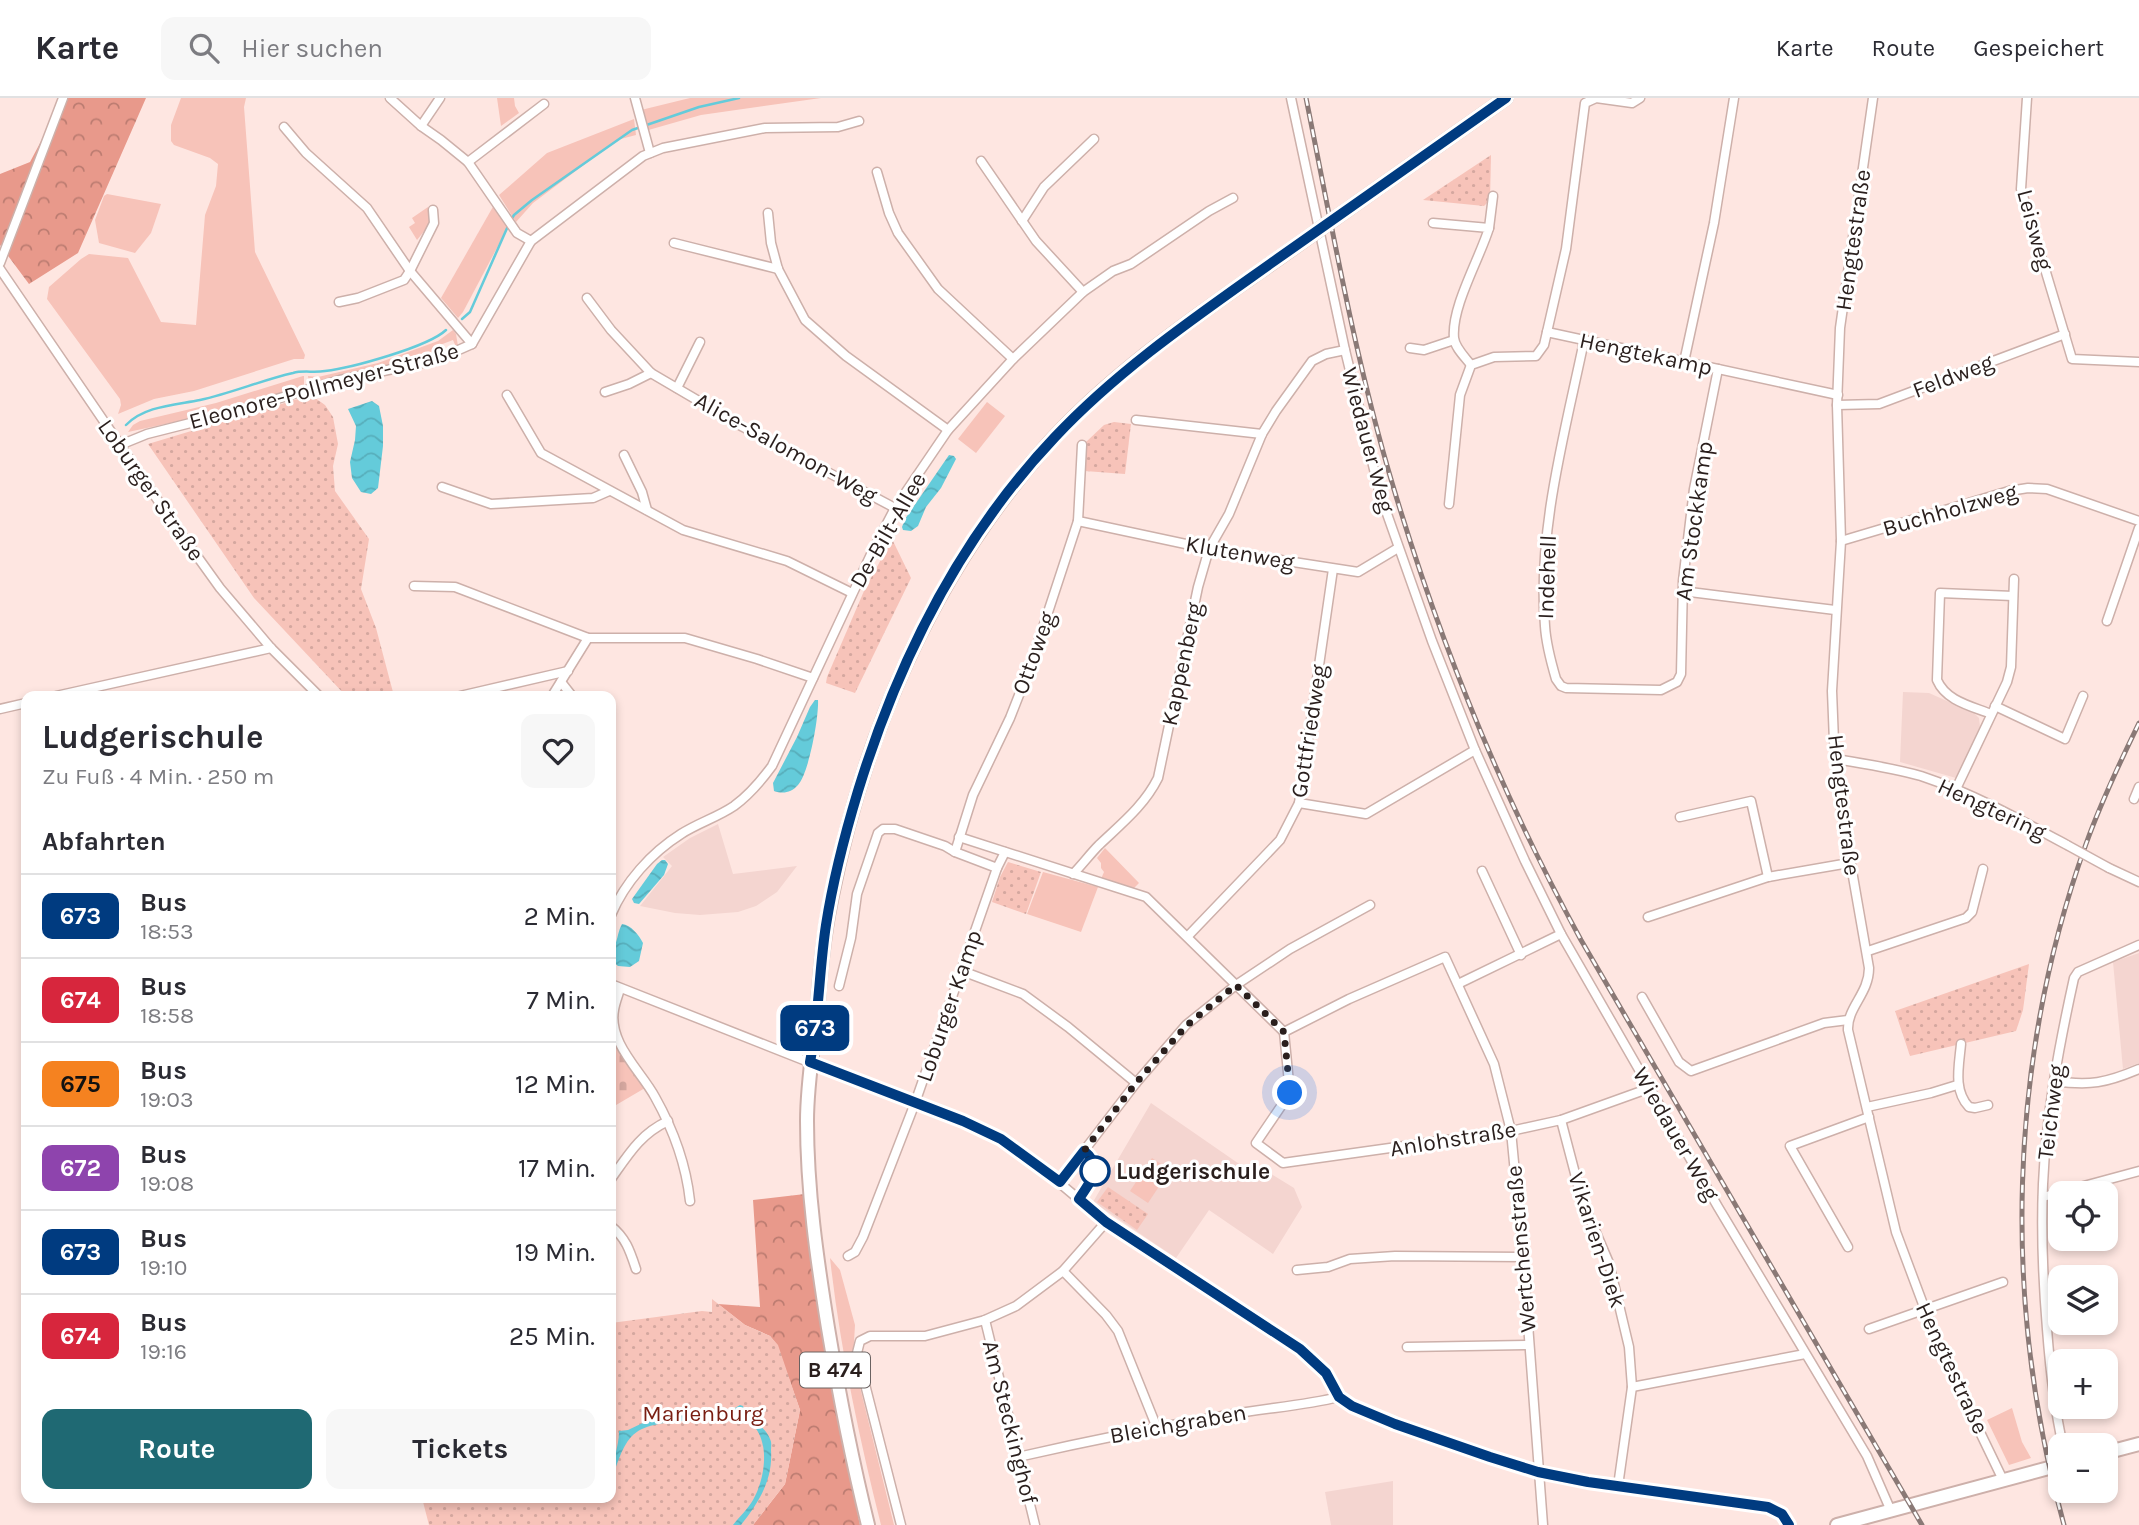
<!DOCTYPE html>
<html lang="de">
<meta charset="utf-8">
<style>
:root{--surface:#fff;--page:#f7f7f7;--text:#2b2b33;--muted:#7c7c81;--line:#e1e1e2;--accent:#1f6973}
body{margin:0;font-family:Karla,sans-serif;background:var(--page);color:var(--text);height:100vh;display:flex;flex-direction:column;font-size:26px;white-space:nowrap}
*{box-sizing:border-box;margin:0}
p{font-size:23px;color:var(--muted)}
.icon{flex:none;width:38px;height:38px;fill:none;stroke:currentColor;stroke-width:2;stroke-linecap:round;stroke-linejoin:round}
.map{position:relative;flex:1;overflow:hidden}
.drawer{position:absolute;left:21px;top:593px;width:595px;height:812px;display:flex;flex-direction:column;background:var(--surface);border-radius:14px;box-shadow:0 4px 10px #0003}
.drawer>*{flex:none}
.badge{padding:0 14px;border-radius:10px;font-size:24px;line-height:46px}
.buttons{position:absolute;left:2048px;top:1083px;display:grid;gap:14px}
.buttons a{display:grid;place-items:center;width:70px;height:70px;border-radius:14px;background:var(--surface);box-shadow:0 4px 10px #0003;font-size:35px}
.you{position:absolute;width:35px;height:35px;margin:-18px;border:5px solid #fff;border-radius:50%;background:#1a73e8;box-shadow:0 0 0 10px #1a73e833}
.map>.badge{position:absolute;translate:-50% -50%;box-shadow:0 0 0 4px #fff}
h2{padding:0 21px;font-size:26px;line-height:63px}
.round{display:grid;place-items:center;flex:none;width:74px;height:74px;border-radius:14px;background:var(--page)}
.headline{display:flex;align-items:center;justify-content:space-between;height:119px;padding:0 21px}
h1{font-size:33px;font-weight:700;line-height:52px}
.primary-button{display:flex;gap:14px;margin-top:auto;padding:14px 21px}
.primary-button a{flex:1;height:80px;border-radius:14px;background:var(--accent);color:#fff;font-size:28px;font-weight:700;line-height:80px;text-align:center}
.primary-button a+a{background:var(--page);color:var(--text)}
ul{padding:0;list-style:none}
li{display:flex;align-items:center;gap:21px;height:84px;padding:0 21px;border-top:2px solid var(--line)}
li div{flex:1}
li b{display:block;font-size:26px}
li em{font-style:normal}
li .badge{min-width:77px;font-weight:700;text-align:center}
header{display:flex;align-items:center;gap:42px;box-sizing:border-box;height:98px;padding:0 35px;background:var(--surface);border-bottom:2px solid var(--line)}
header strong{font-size:33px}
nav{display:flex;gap:38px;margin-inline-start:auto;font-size:24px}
.search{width:490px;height:63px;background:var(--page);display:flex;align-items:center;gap:18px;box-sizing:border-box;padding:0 24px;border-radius:14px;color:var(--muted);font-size:26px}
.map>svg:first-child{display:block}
</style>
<header>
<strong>Karte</strong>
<div class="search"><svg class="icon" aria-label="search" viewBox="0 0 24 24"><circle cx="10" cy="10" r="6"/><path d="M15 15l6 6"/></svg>Hier suchen</div>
<nav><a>Karte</a><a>Route</a><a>Gespeichert</a></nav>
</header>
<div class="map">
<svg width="2139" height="1427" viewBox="0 0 2139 1427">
<defs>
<pattern id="forest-crowns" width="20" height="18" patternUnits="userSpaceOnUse" patternTransform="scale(1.75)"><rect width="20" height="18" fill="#e8998b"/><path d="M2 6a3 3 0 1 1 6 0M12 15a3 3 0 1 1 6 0" fill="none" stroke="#bc7c71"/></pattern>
<pattern id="cemetery-stones" width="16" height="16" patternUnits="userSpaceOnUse" patternTransform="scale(1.75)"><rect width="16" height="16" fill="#f7c3b9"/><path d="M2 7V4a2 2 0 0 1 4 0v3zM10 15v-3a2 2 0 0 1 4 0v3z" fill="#d4a79f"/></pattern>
<pattern id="park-dots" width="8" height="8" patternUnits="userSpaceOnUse" patternTransform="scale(1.75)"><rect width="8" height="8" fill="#f7c3b9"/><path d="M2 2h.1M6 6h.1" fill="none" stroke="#d4a79f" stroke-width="1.8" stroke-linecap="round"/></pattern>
<pattern id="water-waves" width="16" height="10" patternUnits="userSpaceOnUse" patternTransform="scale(1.75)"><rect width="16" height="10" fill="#64cbda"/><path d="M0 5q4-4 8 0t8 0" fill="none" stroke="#57aebb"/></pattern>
</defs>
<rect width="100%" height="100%" fill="#fee6e1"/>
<g fill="#f4d5d0">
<polygon points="1903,594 1929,595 1974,615 1979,620 1980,629 1956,680 1900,664"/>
<polygon points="718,726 733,776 797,768 777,794 756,808 738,814 700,817 675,815 640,808 672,768 663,759 690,740"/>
<polygon points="2139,855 2139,965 2123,971 2113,864"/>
<polygon points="1151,1005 1245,1070 1253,1065 1294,1090 1302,1109 1273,1156 1209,1112 1176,1160 1093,1104"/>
<polygon points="1393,1383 1393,1427 1331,1427 1325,1394"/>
</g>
<g fill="#f7c3b9">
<polygon points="181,0 246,0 244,9 255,154 305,257 304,261 294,261 194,293 154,301 118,316 121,307 120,301 47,201 49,189 81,161 89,156 128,160 161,224 196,227 205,117 216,88 218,66 210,60 174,47 171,43 171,27"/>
<polygon points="497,0 514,0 515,8 519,15 501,28"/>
<polygon points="690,0 821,0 701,17 645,33 641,12"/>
<polygon points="634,21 636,37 617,42 533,105 516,124 499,97 547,55"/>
<polygon points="107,96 161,106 151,135 135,155 99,145 95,122 104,98"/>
<polygon points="494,107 508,129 463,214 458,220 441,200"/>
<polygon points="428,109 430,126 417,142 409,129 415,125 412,120"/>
<polygon points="453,232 456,236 458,248 456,249 453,242 440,247 442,254 437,256 435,253 399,267 309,287 308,278 318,279 378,265 438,243"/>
<polygon points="303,278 304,278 304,288 217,315 128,334 133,327 140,323 216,305"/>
<polygon points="987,304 1005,318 976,355 958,341"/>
<polygon points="1105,750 1139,785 1133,791 1101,781 1104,774 1101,770 1101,765 1097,760"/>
<polygon points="1043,774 1098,789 1081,834 1027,816"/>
<polygon points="1152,1060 1170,1072 1148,1105 1130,1093"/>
<path d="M830 1160 840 1172 855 1227 853 1261 894 1427H881C859 1339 840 1250 830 1160Z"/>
<polygon points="2012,1310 2022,1344 2031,1360 2009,1367 1987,1322"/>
</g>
<g fill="url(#forest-crowns)">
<polygon points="64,0 146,0 78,155 29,186 0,147 0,76 30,64"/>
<polygon points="805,1096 829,1277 860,1427 753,1427 785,1386 800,1312 777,1247 770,1238 745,1227 718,1206 760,1209 753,1102"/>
</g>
<polygon fill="url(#cemetery-stones)" points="611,934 623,957 645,990 611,1010"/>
<g fill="url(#park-dots)">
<polygon points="1491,57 1490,102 1484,108 1423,102"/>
<polygon points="311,297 325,307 333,319 338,346 333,368 335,393 369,441 361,491 376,530 394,598 346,598 254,500 148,346"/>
<polygon points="1114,324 1131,326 1125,376 1085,373 1086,344 1104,327"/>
<polygon points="892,441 911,480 855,595 826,585 827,579 864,493"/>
<polygon points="1008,764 1041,774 1026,816 992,804 1000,779"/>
<polygon points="2029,866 2023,912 2016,933 1910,958 1895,913"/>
<polygon points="1108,1089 1148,1116 1137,1132 1097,1104"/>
<polygon points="712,1201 745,1227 770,1238 778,1247 800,1312 785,1386 753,1427 429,1427 422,1400 611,1400 611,1225 702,1213 712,1214"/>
</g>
<g fill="url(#water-waves)">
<polygon points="372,303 379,308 383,328 383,348 378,390 371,396 361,394 352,380 350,364 355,342 356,328 348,311"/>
<polygon points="949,357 954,358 956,361 941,390 926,409 918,428 911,433 903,432 902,429 905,421"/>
<path d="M815 602H818C819 619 809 675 798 687 791 695 783 696 774 693L773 685 797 639 810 609Z"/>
<polygon points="662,762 665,762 668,766 664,777 639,806 634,805 632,801 657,766"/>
<path d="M622 826C631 827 639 837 643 845L639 863 630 869 618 868 611 862C611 854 613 854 615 847 618 840 618 833 622 826Z"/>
<path d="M740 1307 743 1308C747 1321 765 1327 770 1341 772 1345 771 1348 771 1352 773 1382 759 1404 741 1427H733C739 1419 748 1411 753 1402 769 1374 773 1319 728 1317 713 1316 696 1321 681 1323 664 1325 643 1326 631 1339 621 1350 616 1370 611 1383 611 1364 619 1351 619 1333L628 1332 649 1322 735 1310Z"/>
</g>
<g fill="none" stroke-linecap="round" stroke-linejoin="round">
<g stroke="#64cbda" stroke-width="2.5">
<polyline points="511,122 514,117 532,102 632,32 699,9 739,0"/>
<polyline points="462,221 470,214 508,128"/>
<path d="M126 327C144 308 175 307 200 302 232 295 262 282 293 275 303 272 314 275 325 273 351 270 428 249 446 232"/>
</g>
<g stroke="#cdb0aa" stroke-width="11">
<g id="street">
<polyline points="390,0 421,28 441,42 468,64 517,135 531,143"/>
<polyline points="635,0 650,55"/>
<polyline points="1291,0 1345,252 1380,396 1432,543 1475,652 1525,763 1561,836 1718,1109 1867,1358 1891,1413"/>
<path d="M1873 0 1840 230 1837 307 1841 443 1832 593 1834 644 1841 710 1869 870C1869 896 1847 909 1848 932L1896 1134 1939 1249 2003 1382"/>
<polyline points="2027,0 2021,91 2072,261 2139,264"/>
<polyline points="421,28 440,0"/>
<polyline points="284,29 306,55 367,110 410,173 472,246"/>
<polyline points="981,63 1036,143 1083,194"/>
<polyline points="468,64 544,6"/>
<polyline points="877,74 889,115 898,135 938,191 1013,261"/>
<polyline points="768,115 771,145 778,171 805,222 846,258 948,332"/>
<polyline points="1022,123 1044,89 1094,41"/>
<path d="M1433 125 1489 130C1480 160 1451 209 1454 240 1455 250 1465 259 1471 267"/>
<polyline points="1489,130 1493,98"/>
<polyline points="674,145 778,171"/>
<polyline points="0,165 63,0"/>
<polyline points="0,171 174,426 220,490 271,550 319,598"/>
<polyline points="587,200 611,232 651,275 743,329 895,410"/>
<polyline points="339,204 358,200 404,182 410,173 434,125 433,112"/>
<polyline points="1547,234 1566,151 1585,5 1596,0 1632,5 1640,0"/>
<path d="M1584 243C1565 334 1537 434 1545 528 1546 545 1551 564 1556 581L1561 588 1566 590 1661 592 1677 584 1681 576 1683 483 1694 391 1718 271"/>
<polyline points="1410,250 1424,252 1454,242"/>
<polyline points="1684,264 1714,125 1734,0"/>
<polyline points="677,290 700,244"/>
<polyline points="605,294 629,286 651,275"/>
<polyline points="507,297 541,355 683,432 787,463 852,495"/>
<polyline points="1837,307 1879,306 2065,236"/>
<polyline points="1136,322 1262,336"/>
<polyline points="120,347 147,336 226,316 340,282 436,262 472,246 531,143 643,58 663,50 765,30 838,29 859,23"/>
<polyline points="624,357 642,394 647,412"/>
<polyline points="442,389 491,406 593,400 609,393"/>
<polyline points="1449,406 1460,297 1471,267 1494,259 1536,258 1544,247 1547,234 1838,297"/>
<polyline points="1078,423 1209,451 1358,474 1398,450"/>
<polyline points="1841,443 2009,393 2028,390 2047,391 2139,423"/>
<polyline points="414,488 455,489 588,540 685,540 757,561 813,580"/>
<polyline points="1682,493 1835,512"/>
<polyline points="2107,523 2139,430"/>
<polyline points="561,584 572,598"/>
<polyline points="56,598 271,550"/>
<polyline points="460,598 568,573"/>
<polyline points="552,598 588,540"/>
<polyline points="1995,608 2065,641 2083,598"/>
<polyline points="0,611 26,605"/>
<path d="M1991 616C1971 608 1946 603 1937 582L1940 495 2013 498"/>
<path d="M1836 661C1865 666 1893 670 1921 678 1972 695 2019 721 2067 747"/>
<polyline points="1956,691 2007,584 2011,569 2014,481"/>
<polyline points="2134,701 2139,689"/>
<polyline points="1299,705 1366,716 1475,652"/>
<polyline points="1680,719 1751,703 1768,779"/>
<polyline points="959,739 1146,799 1284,934"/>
<polyline points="955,754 973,697 1010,620 1030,569 1078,423 1082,347"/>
<polyline points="2109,770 2139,784"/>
<polyline points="1482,773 1521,857"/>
<path d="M1073 776C1082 767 1090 756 1099 747 1121 726 1144 708 1158 680L1198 489 1209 451 1229 416 1262 336 1276 313 1312 263 1326 256 1345 252"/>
<path d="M611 817C625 784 651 755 681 736 698 725 718 719 734 708 749 697 761 683 772 668L873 452 895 410 948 332 1013 261 1083 194 1113 173 1131 166 1209 113 1233 100"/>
<polyline points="1648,819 1768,779 1849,765"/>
<polyline points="1188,838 1280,742 1299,705 1333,471"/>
<polyline points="1868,853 1966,820 1972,814 1983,771"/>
<polyline points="962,873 1023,896 1068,929 1136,985"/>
<polyline points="611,886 859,984 963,1023 1001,1041 1025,1056 1106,1124 1300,1251 1326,1275 1339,1299 1351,1308 1395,1326 1490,1359 1538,1374 1588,1384 1768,1409 1782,1416 1789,1427"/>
<polyline points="1458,886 1561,836"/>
<polyline points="839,888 851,840 857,796 878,735 883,731 895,731 945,748 955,754 997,770 1005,754"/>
<path d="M620 891C618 898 615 905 614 912 608 945 641 973 655 999 673 1031 686 1066 690 1103"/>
<polyline points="1642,899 1679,964 1691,973 1824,925 1848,922"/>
<polyline points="1284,934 1349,901 1445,859 1494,966 1511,1033 1523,1159 1543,1427"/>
<polyline points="1284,934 1290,995 1256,1045 1283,1065 1511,1033 1561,1022 1650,990"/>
<path d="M1961 946C1959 968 1953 992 1969 1009L1975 1010 1988 1007"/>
<path d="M2054 983C2090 988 2106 985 2139 971"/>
<polyline points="1867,1009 1931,995 1957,987"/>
<polyline points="1561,1022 1582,1102 1609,1165 1629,1249 1632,1289 1618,1388"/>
<path d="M611 1081C628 1057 640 1036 668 1023"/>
<polyline points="1060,1084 1136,985 1186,927 1236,887 1290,851 1370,807"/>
<polyline points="2043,1099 2139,1073"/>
<path d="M611 1128C626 1140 630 1153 636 1171"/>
<polyline points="1848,1149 1790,1048 1869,1019"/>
<polyline points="848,1158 855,1154 863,1139 915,1005 997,770"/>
<polyline points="1297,1172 1328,1169 1350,1161 1395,1158 1523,1159"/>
<polyline points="1063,1173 1106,1217 1118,1233 1157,1330"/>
<polyline points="985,1222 1035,1427"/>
<polyline points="1869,1231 2003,1184"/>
<polyline points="1407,1249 1529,1247"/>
<polyline points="1632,1289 1805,1256"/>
<path d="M2063 1348C2054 1309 2050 1270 2047 1231 2043 1183 2041 1134 2043 1086 2046 1017 2059 948 2074 880L2078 874 2139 847"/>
<path d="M1018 1359C1088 1343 1158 1329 1228 1317 1265 1310 1302 1308 1339 1299"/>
<polyline points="901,1427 857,1255 860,1243 870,1238 925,1238 985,1222 1016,1208 1063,1173 1106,1124"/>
</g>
</g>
<g stroke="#cdb0aa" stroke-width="16">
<g id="secondary">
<polyline points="2105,1355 2139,1346"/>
<polyline points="1837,1427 2060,1367"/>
</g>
</g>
<g stroke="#cdb0aa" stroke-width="16">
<g id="primary">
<polyline points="1378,90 1506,0"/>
<path d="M868 1427C852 1362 839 1296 828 1230 817 1162 807 1093 807 1023 807 987 813 952 817 916 820 878 823 840 831 802 863 639 931 479 1042 353 1107 279 1189 223 1269 167"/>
</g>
</g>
<use href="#street" stroke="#fff" stroke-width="8"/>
<use href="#secondary" stroke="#fff" stroke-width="12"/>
<use href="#primary" stroke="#fff" stroke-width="12"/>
<g stroke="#8a7976" stroke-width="5">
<g id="rail">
<path d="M1306 0C1332 129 1355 261 1393 388 1440 545 1502 698 1581 842L1922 1427"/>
<path d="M2064 1427C2002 1205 2008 963 2086 746 2101 704 2120 664 2139 625"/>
</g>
</g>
<use href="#rail" stroke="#fff" stroke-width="2.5" stroke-dasharray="8" stroke-linecap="butt"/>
<g stroke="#cdb0aa" stroke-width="11" stroke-linecap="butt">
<polyline id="street-bridge" points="2067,747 2109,770"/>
</g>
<g stroke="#cdb0aa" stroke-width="16" stroke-linecap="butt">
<polyline id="primary-bridge" points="1269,167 1378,90"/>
</g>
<use href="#street-bridge" stroke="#fff" stroke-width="8"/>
<use href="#primary-bridge" stroke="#fff" stroke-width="12"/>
</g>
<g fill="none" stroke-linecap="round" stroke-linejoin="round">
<g stroke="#fff" stroke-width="16">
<path id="line" d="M1506 0C1427 56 1348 111 1270 166 1194 220 1118 272 1055 339 961 438 898 563 858 693 845 736 833 782 826 827 819 872 819 919 810 964L963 1023 1001 1041 1060 1084 1084 1053C1105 1070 1090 1083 1079 1101L1106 1124 1300 1251 1326 1275 1339 1299 1352 1308 1395 1326 1490 1359 1538 1374 1588 1384 1768 1409 1782 1416 1789 1427"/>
</g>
<use href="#line" stroke="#003b80" stroke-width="10"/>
<polyline stroke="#2a1f1d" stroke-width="7" stroke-dasharray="0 12.6" points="1095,1073 1084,1053 1136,985 1186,928 1236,887 1284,934 1290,995"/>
</g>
<circle fill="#fff" stroke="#003b80" stroke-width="3.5" cx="1095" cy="1073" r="14"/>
<g text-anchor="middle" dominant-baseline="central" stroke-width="6" stroke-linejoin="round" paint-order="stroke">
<rect fill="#fff" stroke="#6a6261" stroke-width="2" x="800" y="1254.5" width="70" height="35" rx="5"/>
<g font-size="21" font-weight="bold" fill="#2a1f1d">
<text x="835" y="1272">B 474</text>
</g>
<g font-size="23" fill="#2a1f1d" stroke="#fff">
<text transform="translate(2035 132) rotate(75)">Leisweg</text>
<text transform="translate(1853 142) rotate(-82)">Hengtestraße</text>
<text transform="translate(1646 256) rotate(12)">Hengtekamp</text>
<text transform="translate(1953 278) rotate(-21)">Feldweg</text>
<text transform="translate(324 288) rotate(-15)">Eleonore-Pollmeyer-Straße</text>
<text transform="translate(1368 342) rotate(75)">Wiedauer Weg</text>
<text transform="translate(786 350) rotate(29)">Alice-Salomon-Weg</text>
<text transform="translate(151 392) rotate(55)">Loburger Straße</text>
<text transform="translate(1950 412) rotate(-16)">Buchholzweg</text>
<text transform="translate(1694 423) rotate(-82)">Am Stockkamp</text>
<text transform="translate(888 432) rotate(-60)">De-Bilt-Allee</text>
<text transform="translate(1240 455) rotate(10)">Klutenweg</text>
<text transform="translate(1547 479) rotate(-88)">Indehell</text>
<text transform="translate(1034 555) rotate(-70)">Ottoweg</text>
<text transform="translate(1182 566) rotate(-78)">Kappenberg</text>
<text transform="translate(1309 633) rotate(-81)">Gottfriedweg</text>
<text transform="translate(1844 707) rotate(83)">Hengtestraße</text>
<text transform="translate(1992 711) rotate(25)">Hengtering</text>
<text transform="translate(949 908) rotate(-71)">Loburger Kamp</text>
<text transform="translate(2051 1014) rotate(-83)">Teichweg</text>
<text transform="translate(1676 1036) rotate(60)">Wiedauer Weg</text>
<text transform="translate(1453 1041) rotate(-9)">Anlohstraße</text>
<text transform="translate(1597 1142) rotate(72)">Vikarien-Diek</text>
<text transform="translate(1521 1151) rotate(-95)">Wertchenstraße</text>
<text transform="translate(1952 1270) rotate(65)">Hengtestraße</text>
<text transform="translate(1010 1324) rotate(76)">Am Steckinghof</text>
<text transform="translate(1178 1326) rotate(-10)">Bleichgraben</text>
</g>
<g font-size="23" font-weight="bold" fill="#2a1f1d" stroke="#fff" text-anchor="start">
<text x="1116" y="1073">Ludgerischule</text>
</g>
<g font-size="23" fill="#791e12" stroke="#fff">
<text x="703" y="1315">Marienburg</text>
</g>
</g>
</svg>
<div class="buttons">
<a><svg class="icon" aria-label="locate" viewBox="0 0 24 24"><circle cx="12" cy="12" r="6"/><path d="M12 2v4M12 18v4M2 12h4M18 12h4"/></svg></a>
<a><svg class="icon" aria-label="layers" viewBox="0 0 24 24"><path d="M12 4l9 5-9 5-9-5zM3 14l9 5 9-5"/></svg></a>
<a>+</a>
<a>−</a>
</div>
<div class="you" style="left:1290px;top:995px"></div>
<b class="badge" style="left:815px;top:930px;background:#003b80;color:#fff">673</b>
<section class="drawer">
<div class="headline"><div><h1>Ludgerischule</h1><p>Zu Fuß · 4 Min. · 250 m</p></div><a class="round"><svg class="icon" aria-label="heart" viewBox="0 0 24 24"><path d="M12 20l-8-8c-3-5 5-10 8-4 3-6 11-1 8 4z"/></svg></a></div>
<h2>Abfahrten</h2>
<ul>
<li><span class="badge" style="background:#003b80;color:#fff">673</span><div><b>Bus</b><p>18:53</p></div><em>2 Min.</em></li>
<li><span class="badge" style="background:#d7263d;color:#fff">674</span><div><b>Bus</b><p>18:58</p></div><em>7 Min.</em></li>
<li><span class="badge" style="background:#f58220;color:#111">675</span><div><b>Bus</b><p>19:03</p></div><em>12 Min.</em></li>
<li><span class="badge" style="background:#8e44ad;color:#fff">672</span><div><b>Bus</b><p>19:08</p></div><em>17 Min.</em></li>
<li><span class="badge" style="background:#003b80;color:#fff">673</span><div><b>Bus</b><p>19:10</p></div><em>19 Min.</em></li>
<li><span class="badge" style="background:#d7263d;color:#fff">674</span><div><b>Bus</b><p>19:16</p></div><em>25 Min.</em></li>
</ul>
<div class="primary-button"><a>Route</a><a>Tickets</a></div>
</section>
</div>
